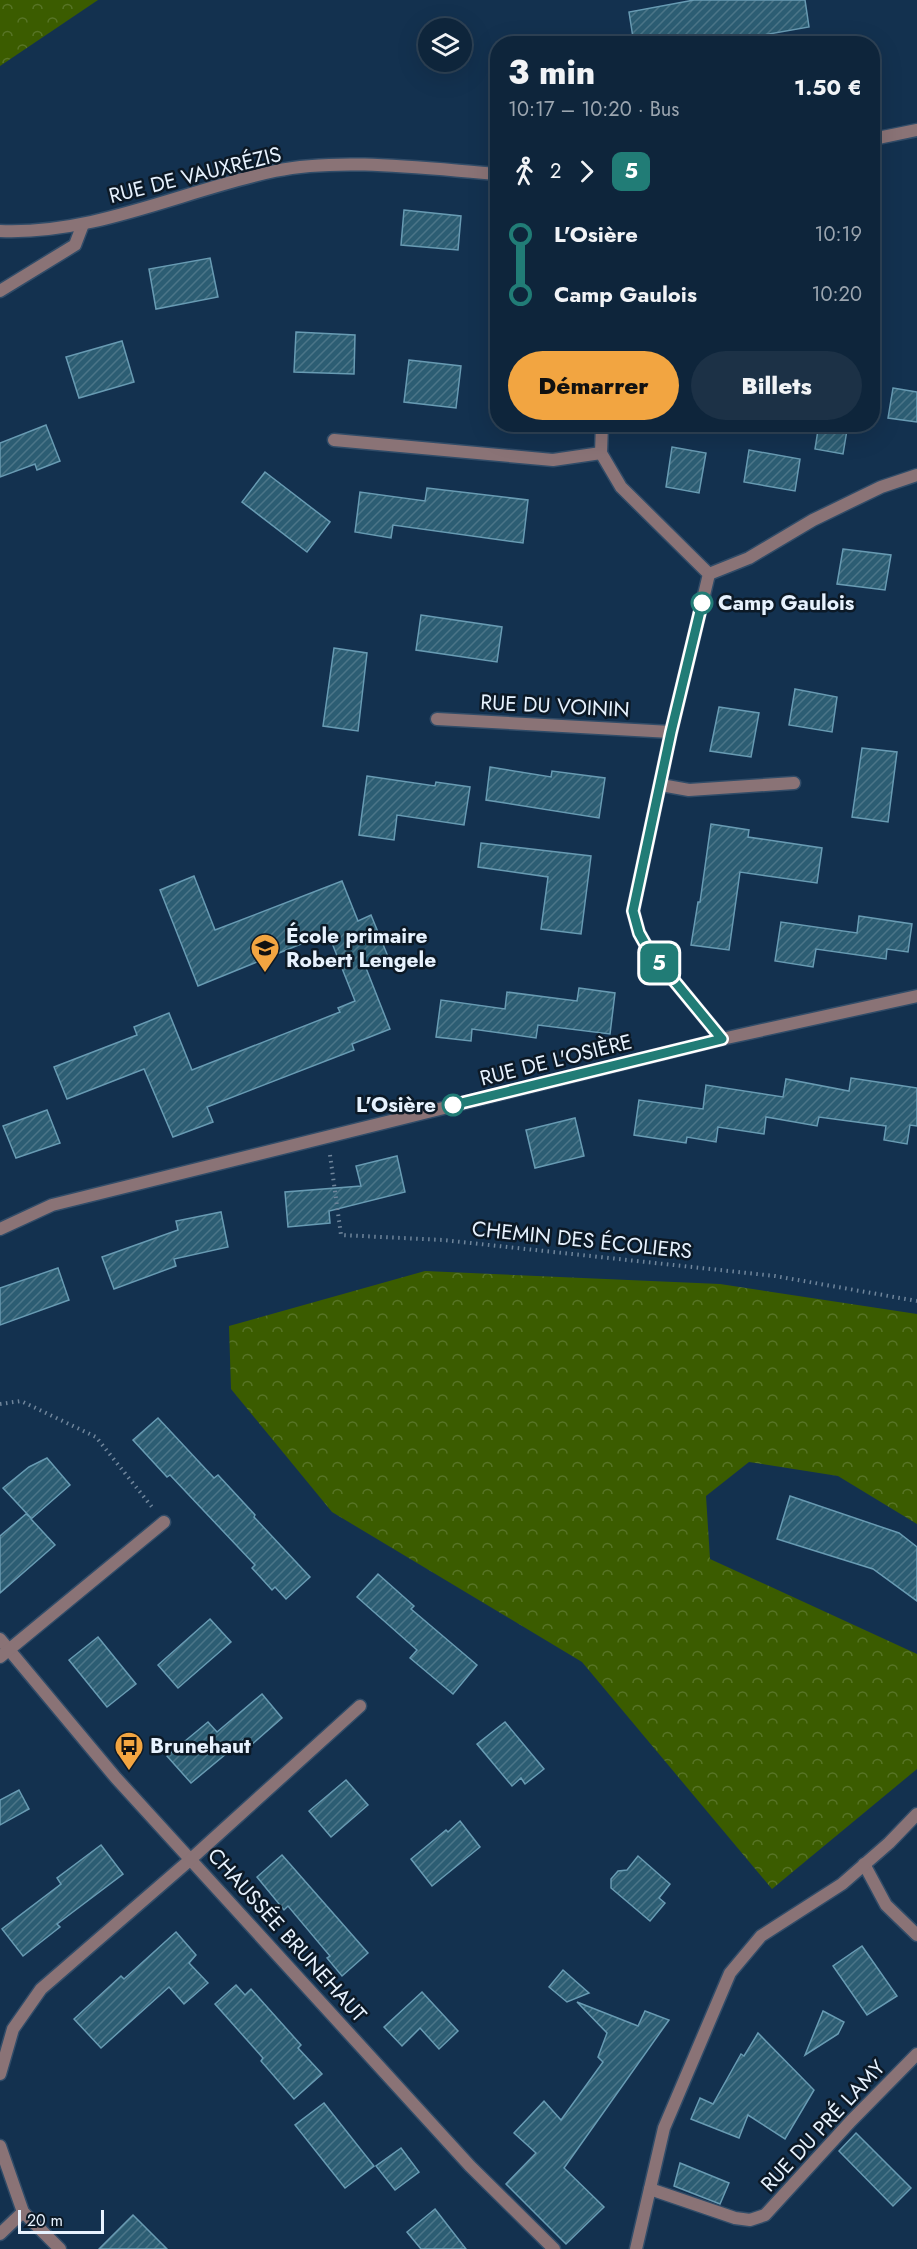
<!DOCTYPE html>
<html lang="fr">
<meta charset="utf-8">
<style>
:root{--surface:#0e253b;--page:#1c3146;--text:#f1f3f6;--muted:#9ba5af;--line:#2e4255;--accent:#f2a541}
body{margin:0;font-family:Jost,sans-serif;background:var(--page);color:var(--text);height:100vh;display:flex;flex-direction:column;font-size:22px;white-space:nowrap}
*{box-sizing:border-box;margin:0}
p{font-size:20px;color:var(--muted)}
.icon{flex:none;width:33px;height:33px;fill:none;stroke:currentColor;stroke-width:2;stroke-linecap:round;stroke-linejoin:round}
.map{position:relative;flex:1;overflow:hidden}
.sheet{position:absolute;left:490px;top:36px;width:390px;height:396px;display:flex;flex-direction:column;background:var(--surface);border-radius:24px;box-shadow:0 6px 24px #0002,0 0 0 2px var(--line)}
.sheet>*{flex:none}
.badge{padding:0 12px;border-radius:9px;font-size:21px;line-height:39px}
.buttons{position:absolute;left:418px;top:18px;display:grid;gap:12px}
.buttons a{display:grid;place-items:center;width:54px;height:54px;border-radius:50%;background:var(--surface);box-shadow:0 6px 24px #0002,0 0 0 2px var(--line);font-size:30px}
.scale{position:absolute;left:18px;bottom:15px;width:86px;box-sizing:border-box;padding-left:6px;border:3px solid #e7f2fe;border-top:0;font-size:16px;line-height:21px;white-space:nowrap;color:#e7f2fe;-webkit-text-stroke:4px #0c1926;paint-order:stroke}
.map>.badge{position:absolute;translate:-50% -50%;box-shadow:0 0 0 3px #fff}
.legs{display:flex;align-items:center;gap:9px;height:66px;padding:0 18px;font-size:20px}
.legs p{margin-inline-start:auto}
.overview{display:flex;align-items:center;justify-content:space-between;height:102px;padding:0 18px}
h1{font-size:33px;font-weight:800;line-height:45px}
.cta{display:flex;gap:12px;margin-top:auto;padding:12px 18px}
.cta a{flex:1;height:69px;border-radius:36px;background:var(--accent);color:#111;font-size:24px;font-weight:800;line-height:69px;text-align:center}
.cta a+a{background:var(--page);color:var(--text)}
ul{padding:0 18px;list-style:none}
li{display:flex;align-items:center;gap:21px;height:60px;font-size:22px}
li i{display:grid;place-items:center;width:9px;height:100%;margin:0 8px;background:currentColor}
li i::after{content:'';width:15px;height:15px;margin:-8px;border:4px solid;border-radius:50%;background:var(--surface)}
li p{margin-inline-start:auto}
li:first-child i{background:linear-gradient(#0000 50%,currentColor 0)}
li:last-child i{background:linear-gradient(currentColor 50%,#0000 0)}
.map>svg:first-child{display:block}
</style>
<div class="map">
<svg width="917" height="2249" viewBox="0 0 917 2249">
<defs>
<pattern id="forest-crowns" width="20" height="18" patternUnits="userSpaceOnUse" patternTransform="scale(1.5)"><rect width="20" height="18" fill="#3b5c00"/><path d="M2 6a3 3 0 1 1 6 0M12 15a3 3 0 1 1 6 0" fill="none" stroke="#577426"/></pattern>
<pattern id="building-hatch" width="6" height="6" patternUnits="userSpaceOnUse" patternTransform="scale(1.5)"><rect width="6" height="6" fill="#2c5d73"/><path d="M-1 1l2-2M0 6l6-6M5 7l2-2" fill="none" stroke="#4b7588"/></pattern>
</defs>
<rect width="100%" height="100%" fill="#13314f"/>
<g fill="url(#forest-crowns)">
<polygon points="0,0 98,0 0,66"/>
<polygon points="425,1271 720,1284 917,1314 917,1524 838,1476 749,1462 706,1496 710,1559 917,1654 917,1769 772,1889 582,1662 332,1512 231,1389 229,1326"/>
</g>
<g fill="url(#building-hatch)" stroke="#689bb3" stroke-width="1.5">
<polygon points="694,0 805,0 809,27 711,44 634,44 629,12"/>
<polygon points="404,210 461,216 458,250 401,245"/>
<polygon points="210,258 218,297 156,309 149,269"/>
<polygon points="296,332 355,335 354,374 294,372"/>
<polygon points="122,341 134,382 79,398 66,357"/>
<polygon points="409,360 461,366 456,408 404,402"/>
<polygon points="893,388 917,392 917,422 888,418"/>
<polygon points="819,424 848,424 843,454 815,449"/>
<polygon points="46,425 60,461 37,470 35,464 0,477 0,443"/>
<polygon points="672,447 706,453 699,493 666,487"/>
<polygon points="749,450 800,459 795,491 744,482"/>
<polygon points="265,472 330,522 307,552 242,502"/>
<polygon points="427,488 528,500 523,543 393,525 391,538 355,532 360,492 425,501"/>
<polygon points="843,549 891,555 885,590 837,584"/>
<polygon points="421,615 502,627 497,662 416,650"/>
<polygon points="334,648 367,653 358,731 323,726"/>
<polygon points="795,689 837,697 832,732 789,725"/>
<polygon points="719,707 759,713 751,757 710,751"/>
<polygon points="862,748 897,752 888,822 852,817"/>
<polygon points="490,767 551,777 552,771 605,778 599,818 486,800"/>
<polygon points="367,776 435,786 436,782 470,787 464,825 397,815 394,840 359,835"/>
<polygon points="711,824 749,830 748,837 822,848 817,883 740,872 729,950 691,945 698,902 700,902"/>
<polygon points="481,843 591,856 581,934 541,929 548,877 478,867"/>
<polygon points="194,876 215,930 342,881 358,921 371,915 389,959 366,968 390,1029 352,1044 354,1050 207,1107 213,1122 173,1137 144,1069 67,1099 54,1067 137,1035 134,1027 169,1013 192,1070 340,1012 338,1008 355,1001 328,933 198,986 160,890"/>
<polygon points="859,916 912,924 908,952 887,949 886,959 816,949 813,967 775,961 781,922 857,933"/>
<polygon points="579,988 615,993 610,1034 538,1025 536,1038 472,1029 471,1041 436,1037 441,1000 505,1009 507,992 577,1001"/>
<polygon points="851,1078 917,1088 917,1126 910,1125 907,1144 884,1140 886,1126 819,1117 817,1126 766,1117 764,1134 718,1127 716,1142 687,1137 686,1143 634,1135 639,1100 703,1109 706,1085 783,1097 786,1079 849,1091"/>
<polygon points="47,1110 60,1143 16,1158 3,1126"/>
<polygon points="575,1118 584,1156 535,1168 526,1130"/>
<polygon points="397,1156 405,1192 329,1211 330,1223 288,1227 285,1192 361,1186 356,1166"/>
<polygon points="221,1212 228,1247 174,1259 176,1266 114,1289 102,1257 178,1230 176,1221"/>
<polygon points="58,1268 69,1300 0,1325 0,1288"/>
<polygon points="158,1418 214,1478 218,1475 255,1515 254,1517 310,1577 286,1599 275,1587 272,1590 252,1568 255,1565 170,1475 167,1477 133,1440"/>
<polygon points="47,1458 70,1485 31,1519 55,1545 0,1593 0,1536 26,1514 31,1518 3,1488 29,1467"/>
<polygon points="790,1496 899,1533 917,1547 917,1601 873,1569 777,1539"/>
<polygon points="378,1574 414,1606 411,1609 477,1665 453,1694 410,1658 417,1650 357,1597"/>
<polygon points="210,1619 231,1642 178,1688 158,1665"/>
<polygon points="98,1637 136,1684 107,1707 69,1660"/>
<polygon points="262,1694 282,1718 250,1746 244,1739 191,1783 167,1756 208,1722 217,1732"/>
<polygon points="505,1722 544,1769 525,1784 521,1778 512,1786 477,1744"/>
<polygon points="346,1780 368,1805 331,1837 309,1811"/>
<polygon points="19,1790 29,1809 0,1825 0,1800"/>
<polygon points="460,1821 480,1847 432,1886 411,1859 446,1830 448,1832"/>
<polygon points="101,1845 123,1874 57,1924 60,1927 23,1956 2,1929 61,1884 57,1878"/>
<polygon points="282,1855 368,1953 342,1976 327,1958 330,1956 288,1906 284,1910 257,1877"/>
<polygon points="638,1856 670,1884 659,1898 665,1903 650,1921 611,1888 611,1879 618,1871 627,1870"/>
<polygon points="176,1932 196,1955 189,1963 208,1983 184,2004 169,1987 101,2048 74,2019 121,1976 124,1979"/>
<polygon points="862,1946 897,1996 867,2015 833,1966"/>
<polygon points="563,1970 589,1993 567,2002 549,1987"/>
<polygon points="236,1985 245,1995 251,1989 301,2045 298,2048 322,2074 294,2099 261,2061 263,2058 215,2004"/>
<polygon points="422,1992 458,2031 439,2049 420,2028 402,2046 384,2027"/>
<polygon points="577,2002 638,2026 645,2011 669,2020 564,2168 604,2207 566,2244 506,2184 536,2153 514,2133 544,2101 561,2120 603,2062 598,2057 607,2033"/>
<polygon points="823,2011 844,2022 838,2034 805,2055"/>
<polygon points="758,2033 814,2090 785,2139 748,2115 739,2138 691,2119 700,2098 713,2104 741,2054 744,2056"/>
<polygon points="324,2103 374,2166 345,2188 295,2125"/>
<polygon points="856,2133 911,2188 893,2206 839,2151"/>
<polygon points="401,2148 419,2172 395,2190 376,2166"/>
<polygon points="680,2163 729,2183 720,2204 674,2186"/>
<polygon points="435,2209 466,2249 421,2249 407,2232"/>
<polygon points="133,2215 167,2249 99,2249"/>
</g>
<g fill="none" stroke-linecap="round" stroke-linejoin="round">
<g stroke="#314c68" stroke-width="15">
<polyline id="service" points="0,291 75,245 83,224"/>
</g>
<g stroke="#314c68" stroke-width="15">
<g id="minor">
<polyline points="602,424 601,453 621,487 709,574 671,732 633,911 639,933 648,949 722,1039"/>
<polyline points="334,440 553,460 601,453"/>
<polyline points="709,574 749,558 813,520 881,487 917,475"/>
<polyline points="437,719 671,732"/>
<polyline points="661,785 689,790 794,783"/>
<polyline points="0,1229 52,1205 722,1039 917,996"/>
<polyline points="0,1639 116,1778 470,2166 554,2249"/>
<polyline points="0,1657 164,1522"/>
<polyline points="864,1864 886,1905 917,1935"/>
<polyline points="0,2074 13,2029 41,1989 191,1859 360,1706"/>
<polyline points="0,2146 23,2212 60,2249"/>
<polyline points="650,2189 735,2218 750,2220 765,2215 851,2121 917,2054"/>
<polyline points="0,2234 23,2212"/>
</g>
</g>
<g stroke="#314c68" stroke-width="15">
<g id="tertiary">
<polyline points="873,139 917,130"/>
<path d="M0 231C95 235 184 190 275 171 342 157 429 169 498 174"/>
<polyline points="636,2249 664,2128 730,1973 761,1936 842,1884 889,1843 917,1814"/>
</g>
</g>
<g stroke="#6f859b" stroke-width="4" stroke-dasharray="1.5 4.5" stroke-linecap="butt">
<polyline points="330,1155 341,1235 443,1240 775,1276 917,1301"/>
<polyline points="0,1404 21,1401 96,1437 152,1507"/>
</g>
<use href="#service" stroke="#8a7376" stroke-width="12"/>
<use href="#minor" stroke="#8a7376" stroke-width="12"/>
<use href="#tertiary" stroke="#8a7376" stroke-width="12"/>
</g>
<g fill="none" stroke-linecap="round" stroke-linejoin="round">
<g stroke="#fff" stroke-width="14">
<polyline id="line-1" points="453,1105 722,1039 648,949 639,933 633,911 671,732 702,603"/>
</g>
<use href="#line-1" stroke="#217c76" stroke-width="9"/>
</g>
<defs>
<g id="school-pin" transform="scale(1.5)"><path d="M0 17L-7.5 6A9.5 9.5 0 1 1 7.5 6Z" fill="#f2a541" stroke="#0c1926"/><path d="M0-5L7-2L0 1L-7-2ZM-4 1L0 2.5L4 1V4Q0 6-4 4Z" fill="#111"/></g>
<g id="bus-pin" transform="scale(1.5)"><path d="M0 17L-7.5 6A9.5 9.5 0 1 1 7.5 6Z" fill="#f2a541" stroke="#0c1926"/><path d="M-5-6H5V4H4V6H2V4H-2V6H-4V4H-5ZM-3.5-4V0h7V-4ZM-3.5 1.2v1.5H-2V1.2ZM2 1.2v1.5H3.5V1.2Z" fill="#111"/></g>
</defs>
<g fill-rule="evenodd">
<use href="#school-pin" x="265" y="948"/>
<use href="#bus-pin" x="129" y="1746"/>
</g>
<g fill="#fff" stroke="#217c76" stroke-width="3">
<circle cx="702" cy="603" r="10"/>
<circle cx="453" cy="1105" r="10"/>
</g>
<g text-anchor="middle" dominant-baseline="central" stroke-width="5" stroke-linejoin="round" paint-order="stroke">
<g font-size="21" fill="#e7f2fe" stroke="#0c1926">
<text transform="translate(195 175) rotate(-14)">RUE DE VAUXRÉZIS</text>
<text transform="translate(555 706) rotate(3)">RUE DU VOININ</text>
<text transform="translate(556 1060) rotate(-14)">RUE DE L'OSIÈRE</text>
<text transform="translate(582 1240) rotate(6)">CHEMIN DES ÉCOLIERS</text>
<text transform="translate(287 1935) rotate(48)">CHAUSSÉE BRUNEHAUT</text>
<text transform="translate(823 2126) rotate(-47)">RUE DU PRÉ LAMY</text>
</g>
<g font-size="21" font-weight="bold" fill="#e7f2fe" stroke="#0c1926" text-anchor="start">
<text x="718" y="603">Camp Gaulois</text>
<text x="436" y="1105" text-anchor="end">L'Osière</text>
</g>
<g font-size="21" font-weight="bold" fill="#e7f2fe" stroke="#0c1926" text-anchor="start">
<text x="286" y="936">École primaire<tspan x="286" dy="24">Robert Lengele</tspan></text>
<text x="150" y="1746">Brunehaut</text>
</g>
</g>
</svg>
<div class="buttons">
<a><svg class="icon" aria-label="layers" viewBox="0 0 24 24"><path d="M12 4l9 5-9 5-9-5zM3 14l9 5 9-5"/></svg></a>
</div>
<div class="scale">20 m</div>
<b class="badge" style="left:659px;top:963px;background:#217c76;color:#fff">5</b>
<section class="sheet">
<div class="overview"><div><h1>3 min</h1><p>10:17 – 10:20 · Bus</p></div><b>1.50 €</b></div>
<div class="legs"><svg class="icon" aria-label="walk" viewBox="0 0 24 24"><circle cx="13" cy="4" r="2"/><path d="M13 8l-2 6 4 7M11 14l-3 7M7 12l3-4h3l4 4"/></svg>2<svg class="icon" aria-label="forward" viewBox="0 0 24 24"><path d="M9 5l7 7-7 7"/></svg><b class="badge" style="background:#217c76;color:#fff">5</b></div>
<ul>
<li><i style="color:#217c76"></i><b>L'Osière</b><p>10:19</p></li>
<li><i style="color:#217c76"></i><b>Camp Gaulois</b><p>10:20</p></li>
</ul>
<div class="cta"><a>Démarrer</a><a>Billets</a></div>
</section>
</div>
